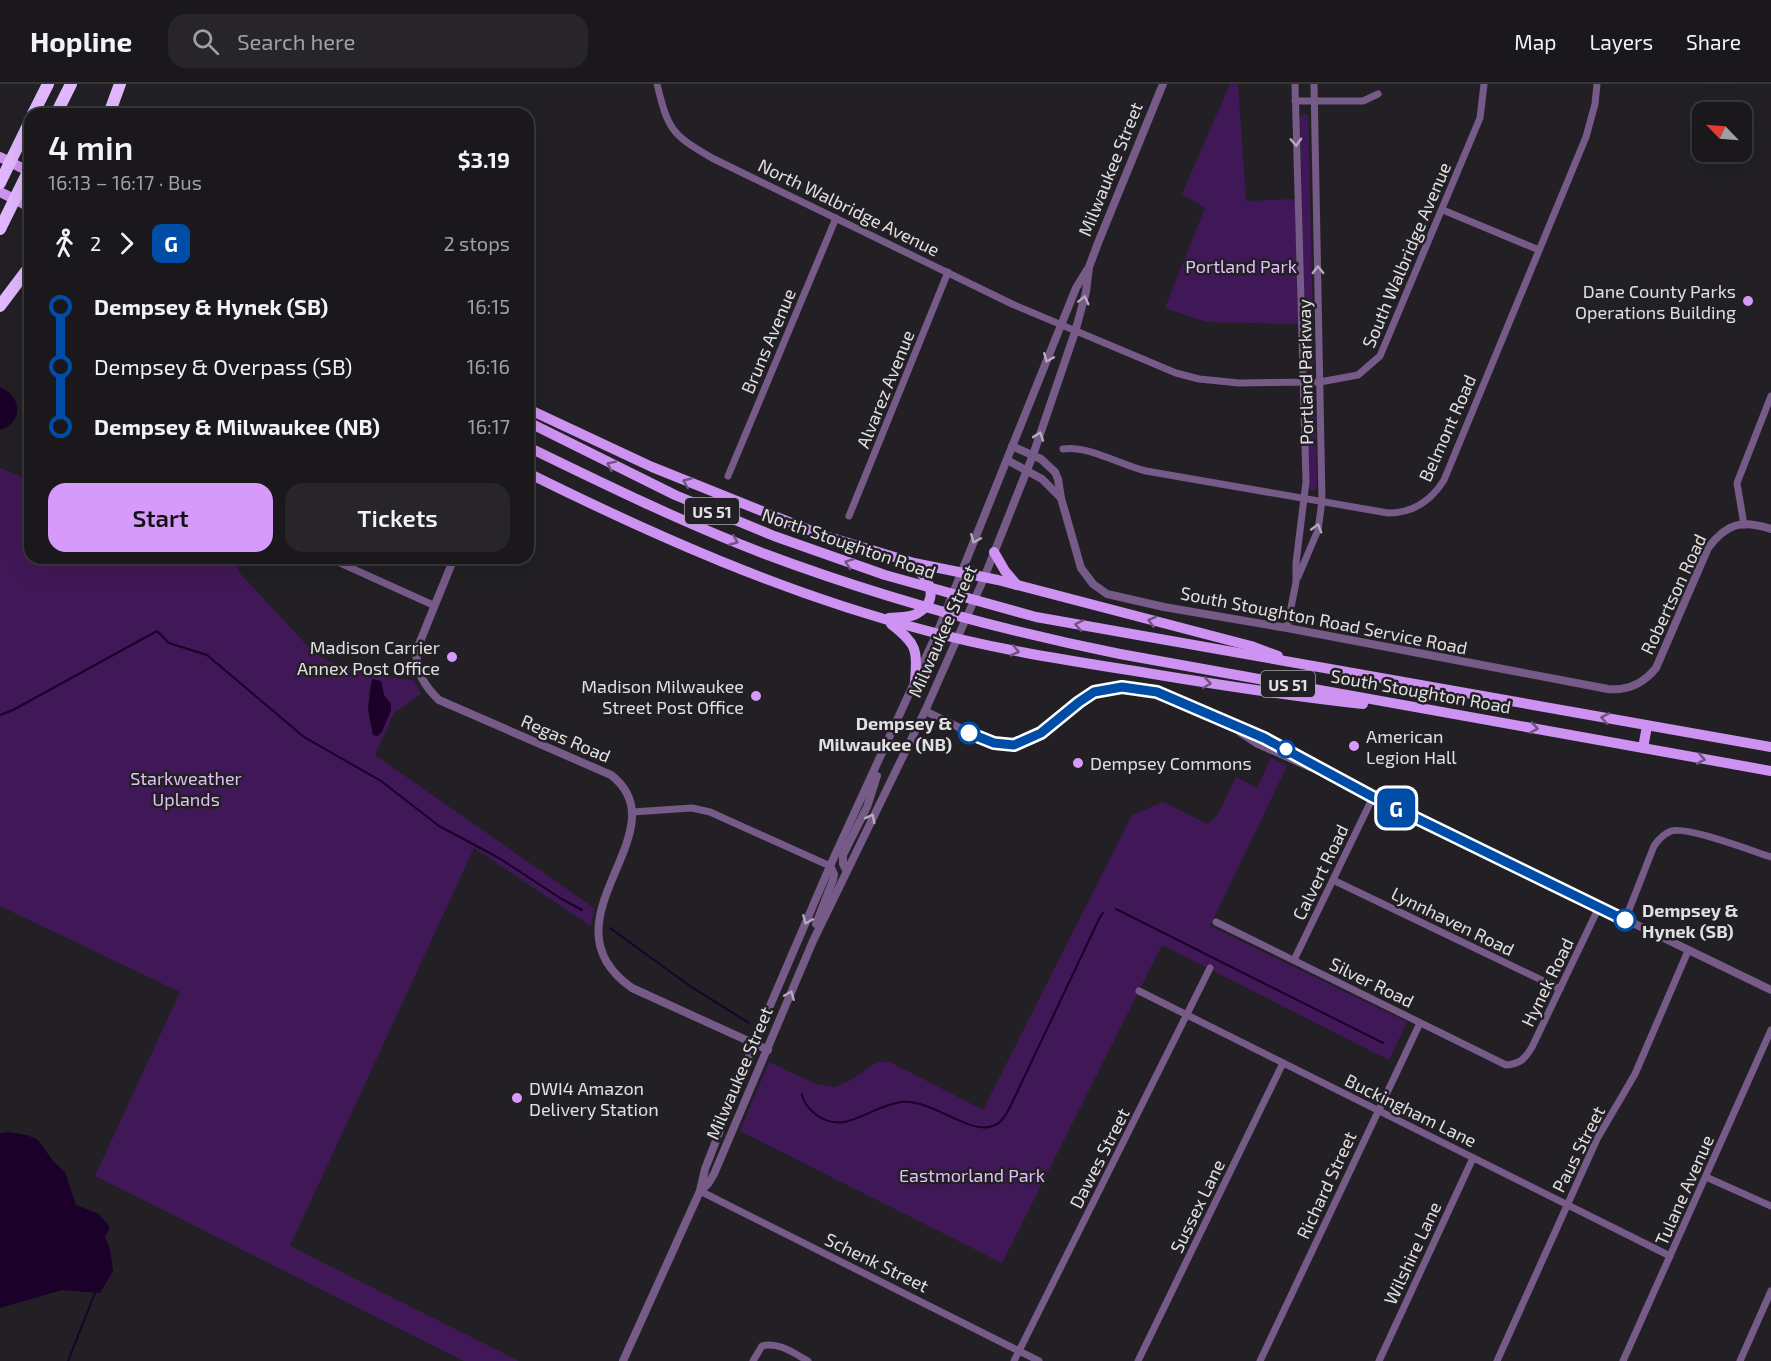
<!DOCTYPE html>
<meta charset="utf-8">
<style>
:root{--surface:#1a181b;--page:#272528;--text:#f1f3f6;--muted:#9fa0a3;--line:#38373a;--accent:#d69bfa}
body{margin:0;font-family:"Exo 2",sans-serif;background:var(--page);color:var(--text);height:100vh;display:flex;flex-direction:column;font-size:22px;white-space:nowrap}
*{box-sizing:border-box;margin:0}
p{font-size:20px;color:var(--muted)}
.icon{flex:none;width:33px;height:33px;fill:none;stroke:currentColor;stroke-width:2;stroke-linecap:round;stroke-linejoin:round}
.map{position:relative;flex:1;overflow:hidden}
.side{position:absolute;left:24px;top:24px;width:510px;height:456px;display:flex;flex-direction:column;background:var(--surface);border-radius:18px;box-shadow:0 6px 24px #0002,0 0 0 2px var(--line)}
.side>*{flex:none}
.badge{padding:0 12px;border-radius:9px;font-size:21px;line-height:39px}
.needle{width:39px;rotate:295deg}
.controls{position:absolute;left:1692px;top:18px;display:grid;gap:12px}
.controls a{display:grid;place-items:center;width:60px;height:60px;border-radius:12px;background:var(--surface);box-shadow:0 6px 24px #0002,0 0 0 2px var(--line);font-size:30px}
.map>.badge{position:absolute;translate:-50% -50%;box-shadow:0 0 0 3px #fff}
.legs{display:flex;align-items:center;gap:9px;height:66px;padding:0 24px;font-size:20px}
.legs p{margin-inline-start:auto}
.summary{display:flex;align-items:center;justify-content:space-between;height:102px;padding:0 24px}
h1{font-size:33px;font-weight:600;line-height:45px}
.cta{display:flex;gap:12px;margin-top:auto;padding:12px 24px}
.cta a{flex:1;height:69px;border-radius:18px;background:var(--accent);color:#111;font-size:24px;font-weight:600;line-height:69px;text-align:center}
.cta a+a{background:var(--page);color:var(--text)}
ul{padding:0 24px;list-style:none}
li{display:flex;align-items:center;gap:21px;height:60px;font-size:22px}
li i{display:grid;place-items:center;width:9px;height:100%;margin:0 8px;background:currentColor}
li i::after{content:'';width:15px;height:15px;margin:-8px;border:4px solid;border-radius:50%;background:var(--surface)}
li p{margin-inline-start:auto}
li:first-child i{background:linear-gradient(#0000 50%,currentColor 0)}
li:last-child i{background:linear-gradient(currentColor 50%,#0000 0)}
header{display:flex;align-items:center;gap:36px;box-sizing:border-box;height:84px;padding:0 30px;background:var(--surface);border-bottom:2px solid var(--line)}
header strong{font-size:28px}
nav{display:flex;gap:33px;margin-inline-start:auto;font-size:21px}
.search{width:420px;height:54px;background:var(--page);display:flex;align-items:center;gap:15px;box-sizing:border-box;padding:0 21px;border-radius:18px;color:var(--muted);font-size:22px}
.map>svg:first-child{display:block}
</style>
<header>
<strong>Hopline</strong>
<div class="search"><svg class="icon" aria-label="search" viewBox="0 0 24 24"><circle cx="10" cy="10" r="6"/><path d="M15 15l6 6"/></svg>Search here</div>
<nav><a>Map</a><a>Layers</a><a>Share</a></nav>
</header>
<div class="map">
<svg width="1771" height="1277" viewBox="0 0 1771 1277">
<rect width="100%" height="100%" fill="#222024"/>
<g fill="#411857" fill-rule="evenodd">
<polygon points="1230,0 1238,0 1246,117 1295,115 1298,240 1207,238 1165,224 1205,124 1182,110"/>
<polygon points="1305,29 1308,32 1314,285 1311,289 1306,285 1300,33"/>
<polygon points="1310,308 1315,310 1317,403 1313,407 1308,404 1306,312"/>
<path d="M0 384 30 396V474H237L239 488 312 567C337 587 383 593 414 596L421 610 394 629 375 671 594 824 591 842 474 764 290 1162 519 1277H464L95 1092 180 908 0 822ZM370 599 384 606V611L391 620 375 652 373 651 368 625Z"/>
<polygon points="1271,674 1287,682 1210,842 1407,938 1389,976 1162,861 1002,1179 740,1047 769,978 816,1000 835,1003 851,996 877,978 890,978 983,1026 1132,731 1163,718 1207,740 1217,732 1236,693 1257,704"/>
</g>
<g fill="#1b002a">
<path d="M0 303C22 312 24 339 0 346Z"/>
<polygon points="372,595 381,597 384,611 391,620 391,626 382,648 378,652 373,651 368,625"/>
<polygon points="9,1048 27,1051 38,1056 53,1077 65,1088 76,1121 99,1130 110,1143 105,1153 110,1165 113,1187 100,1209 62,1206 0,1224 0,1049"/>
</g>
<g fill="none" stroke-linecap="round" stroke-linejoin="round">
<g stroke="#1b002a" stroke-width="2">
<polyline points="0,631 13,626 157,547 169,559 207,571 304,653 381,697 439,742 499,774 560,814 582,826"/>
<polyline points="1116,825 1383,959"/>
<polyline points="610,844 690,902 749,939"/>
<path d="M802 1010C803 1018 808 1024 814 1029 844 1054 869 1022 901 1018 931 1015 966 1048 989 1043 1001 1041 1006 1031 1011 1021L1100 833 1103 829"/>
<polyline points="68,1277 95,1209"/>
</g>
<g stroke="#765a88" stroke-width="7">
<path d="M657 0C668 46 672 51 712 74L1012 220 1176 289 1199 295 1239 299 1320 298 1358 291 1380 272 1480 34 1484 0"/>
<polyline points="1295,17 1363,17 1378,10"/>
<polyline points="1443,126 1539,166"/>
<path d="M1063 365C1088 361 1120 381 1146 387L1388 429C1412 429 1431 417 1444 396L1586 53 1595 20 1597 0"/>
<polyline points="728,392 836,134"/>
<polyline points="849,432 948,188"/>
<polyline points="1744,441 1737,399 1771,312"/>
<polyline points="329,474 433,521"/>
<polyline points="1298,493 1318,446 1322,417 1314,0"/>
<polyline points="1287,544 1296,498 1296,479 1306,398 1295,0"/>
<polyline points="632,728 692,724 710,728 830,782"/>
<polyline points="1333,796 1560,905"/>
<path d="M1625 836 1654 762C1658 756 1664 750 1671 747 1688 742 1752 767 1771 773"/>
<path d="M1216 838 1506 981C1520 980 1525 975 1532 963L1599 823"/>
<polyline points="1294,876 1373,713"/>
<polyline points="1139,907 1670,1172"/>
<polyline points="1706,1093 1771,1122"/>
<polyline points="700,1107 1039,1277"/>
<path d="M753 1277 762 1262C778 1257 795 1270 808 1277"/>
<polyline points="1014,1277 1210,884"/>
<polyline points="1138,1277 1283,979"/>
<polyline points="1260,1277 1420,939"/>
<polyline points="1379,1277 1473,1074"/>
<polyline points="1497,1277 1597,1055 1635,990 1688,867"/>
<polyline points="1623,1277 1771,946"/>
<polyline points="1740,1277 1771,1207"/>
</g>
<g stroke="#765a88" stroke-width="8">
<path d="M1012 362 1041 375 1055 388 1058 395 1061 414 1081 484 1093 500 1107 510 1164 523 1287 544 1608 605C1628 607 1643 600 1656 584L1708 464C1726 440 1741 435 1771 445"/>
<polyline points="1007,376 1042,395 1060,413"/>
<path d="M454 474 417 565C414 586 424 602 439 616L611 691C684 747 536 837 632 904L768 966"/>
<polyline points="925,627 985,656 1004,661 1015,661 1041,649 1079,618 1094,608 1122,603 1157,608 1264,654 1373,713 1771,906"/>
<polyline points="1241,649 1256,659 1310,683"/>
<polyline points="846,786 843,780 843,771 867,723 877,692"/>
<polyline points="816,840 833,796 834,790 830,782"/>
<polyline points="700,1107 708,1100 714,1090 813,857 925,627 984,494 1033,371 1075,248 1086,208 1089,183 1098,159 1163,0"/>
<polyline points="623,1277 700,1107 705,1085 754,959 830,782 937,549 1076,204 1087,186"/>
</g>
<g stroke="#cd92f2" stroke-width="10">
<polyline points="0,73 30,88"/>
<polyline points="0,108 30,123"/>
<polyline points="528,325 652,383 819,450 914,479 998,496 1251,562 1278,572"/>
<polyline points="528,338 675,411 774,452 885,491 1036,533 1771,663"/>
<path d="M528 363C606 401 684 439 765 470 880 513 1000 546 1120 570L1771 687"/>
<path d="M528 389C655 452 786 510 924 546 997 566 1072 577 1147 589 1219 601 1291 612 1363 620"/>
<polyline points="994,468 1005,487 1017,501"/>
<path d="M889 534C898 533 911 534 918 529 941 515 929 492 911 482"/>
<path d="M891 540C918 561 917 565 915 599"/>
<polyline points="1643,664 1647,642"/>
</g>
<g stroke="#e1b8fd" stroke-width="12">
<polyline points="33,30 48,0"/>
<polyline points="56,30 71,0"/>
<polyline points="109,30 120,0"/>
<polyline points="0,99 30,37"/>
<polyline points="0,145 30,84"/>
<polyline points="0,222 30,182"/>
</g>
</g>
<defs><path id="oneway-chevron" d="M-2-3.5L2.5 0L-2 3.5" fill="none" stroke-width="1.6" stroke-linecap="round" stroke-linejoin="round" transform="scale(1.5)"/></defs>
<g stroke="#b6aabe">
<use href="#oneway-chevron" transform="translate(1296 58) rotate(88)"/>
<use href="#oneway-chevron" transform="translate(1318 186) rotate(-91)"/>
<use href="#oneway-chevron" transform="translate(1084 216) rotate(-76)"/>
<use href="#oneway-chevron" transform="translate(1048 274) rotate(112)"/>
<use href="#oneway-chevron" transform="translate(1039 352) rotate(-71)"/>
<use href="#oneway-chevron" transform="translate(1317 444) rotate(-74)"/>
<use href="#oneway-chevron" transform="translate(975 455) rotate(112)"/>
<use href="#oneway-chevron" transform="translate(871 734) rotate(-63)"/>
<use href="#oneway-chevron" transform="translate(807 836) rotate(113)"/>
<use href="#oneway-chevron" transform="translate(790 911) rotate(-67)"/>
</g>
<g stroke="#6f5381">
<use href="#oneway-chevron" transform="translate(611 381) rotate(-154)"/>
<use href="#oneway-chevron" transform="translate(687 398) rotate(-157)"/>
<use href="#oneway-chevron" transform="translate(734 457) rotate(22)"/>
<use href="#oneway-chevron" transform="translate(849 479) rotate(-160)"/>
<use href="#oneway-chevron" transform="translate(1152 537) rotate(-165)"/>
<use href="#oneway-chevron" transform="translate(1079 541) rotate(-169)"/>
<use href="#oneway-chevron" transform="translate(1015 567) rotate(13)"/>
<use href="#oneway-chevron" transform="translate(1207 599) rotate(9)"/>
<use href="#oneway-chevron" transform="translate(1605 634) rotate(-170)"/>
<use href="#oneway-chevron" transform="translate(1534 644) rotate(9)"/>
<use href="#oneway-chevron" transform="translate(1701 675) rotate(10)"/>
</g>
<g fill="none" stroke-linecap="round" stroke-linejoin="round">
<g stroke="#fff" stroke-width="14">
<polyline id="line-1" points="969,649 994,659 1014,661 1041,649 1079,618 1094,608 1122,603 1157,608 1264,654 1373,713 1625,836"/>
</g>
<use href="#line-1" stroke="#004da8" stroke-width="9"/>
</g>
<g fill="#d69bfa" stroke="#222024" stroke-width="2">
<circle cx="1748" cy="217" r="6"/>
<circle cx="452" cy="573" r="6"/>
<circle cx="756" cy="612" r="6"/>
<circle cx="1354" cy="662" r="6"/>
<circle cx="1078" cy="679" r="6"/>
<circle cx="517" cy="1014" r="6"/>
</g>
<g fill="#fff" stroke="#004da8" stroke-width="3">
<circle cx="969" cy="649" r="10"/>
<circle cx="1286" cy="665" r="8"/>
<circle cx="1625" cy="836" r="10"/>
</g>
<g text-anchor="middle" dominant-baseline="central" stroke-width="5" stroke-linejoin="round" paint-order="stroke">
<g fill="#222024" stroke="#a7a6a9" stroke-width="1.5">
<rect x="685" y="414" width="54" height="26" rx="4.5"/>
<rect x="1261" y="587" width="54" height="26" rx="4.5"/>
</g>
<g font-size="16" font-weight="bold" fill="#e0dfe2">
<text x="712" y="427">US 51</text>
<text x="1288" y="600">US 51</text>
</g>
<g font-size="18" fill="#e0dfe2" stroke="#222024">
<text transform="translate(1110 85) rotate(-68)">Milwaukee Street</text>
<text transform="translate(849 123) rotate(26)">North Walbridge Avenue</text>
<text transform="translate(1406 171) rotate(-67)">South Walbridge Avenue</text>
<text transform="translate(768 257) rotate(-67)">Bruns Avenue</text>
<text transform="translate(1305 288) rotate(-91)">Portland Parkway</text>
<text transform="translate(885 305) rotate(-68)">Alvarez Avenue</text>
<text transform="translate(1447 344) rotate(-66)">Belmont Road</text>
<text transform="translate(849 459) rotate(19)">North Stoughton Road</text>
<text transform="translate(1673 510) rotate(-65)">Robertson Road</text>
<text transform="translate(1324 536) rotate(11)">South Stoughton Road Service Road</text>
<text transform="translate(942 547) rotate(-66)">Milwaukee Street</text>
<text transform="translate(1421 607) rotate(10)">South Stoughton Road</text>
<text transform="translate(566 654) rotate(23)">Regas Road</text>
<text transform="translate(1320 788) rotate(-64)">Calvert Road</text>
<text transform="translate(1453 837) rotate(26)">Lynnhaven Road</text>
<text transform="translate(1372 898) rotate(26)">Silver Road</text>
<text transform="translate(1547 898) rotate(-64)">Hynek Road</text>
<text transform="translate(739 989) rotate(-67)">Milwaukee Street</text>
<text transform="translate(1411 1026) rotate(26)">Buckingham Lane</text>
<text transform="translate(1578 1065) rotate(-63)">Paus Street</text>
<text transform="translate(1099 1074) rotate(-63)">Dawes Street</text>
<text transform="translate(1326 1101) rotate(-65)">Richard Street</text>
<text transform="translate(1684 1106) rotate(-66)">Tulane Avenue</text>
<text transform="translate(1197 1122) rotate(-64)">Sussex Lane</text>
<text transform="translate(1412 1169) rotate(-65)">Wilshire Lane</text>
<text transform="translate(877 1178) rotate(26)">Schenk Street</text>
</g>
<g font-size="18" fill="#e2bff8" stroke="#222024">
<text x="1241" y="182">Portland Park</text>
<text x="186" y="694">Starkweather<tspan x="186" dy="21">Uplands</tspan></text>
<text x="972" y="1091">Eastmorland Park</text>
</g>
<g font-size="18" fill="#e0dfe2" stroke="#222024" text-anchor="end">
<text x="1736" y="207">Dane County Parks<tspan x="1736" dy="21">Operations Building</tspan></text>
<text x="440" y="563">Madison Carrier<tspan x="440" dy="21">Annex Post Office</tspan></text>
<text x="744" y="602">Madison Milwaukee<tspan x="744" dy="21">Street Post Office</tspan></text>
<text x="1366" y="652" text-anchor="start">American<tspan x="1366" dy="21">Legion Hall</tspan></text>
<text x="1090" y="679" text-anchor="start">Dempsey Commons</text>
<text x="529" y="1004" text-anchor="start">DWI4 Amazon<tspan x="529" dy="21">Delivery Station</tspan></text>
</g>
<g font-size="18" font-weight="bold" fill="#e0dfe2" stroke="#222024" text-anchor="end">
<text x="952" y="639">Dempsey &amp;<tspan x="952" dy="21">Milwaukee (NB)</tspan></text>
<text x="1642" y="826" text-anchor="start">Dempsey &amp;<tspan x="1642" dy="21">Hynek (SB)</tspan></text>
</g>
</g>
</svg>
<div class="controls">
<a><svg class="needle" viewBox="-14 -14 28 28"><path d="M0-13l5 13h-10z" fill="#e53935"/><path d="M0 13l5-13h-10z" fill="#9fa0a3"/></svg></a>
</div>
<b class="badge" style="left:1396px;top:724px;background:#004da8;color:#fff">G</b>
<section class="side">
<div class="summary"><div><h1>4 min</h1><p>16:13 – 16:17 · Bus</p></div><b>$3.19</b></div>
<div class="legs"><svg class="icon" aria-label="walk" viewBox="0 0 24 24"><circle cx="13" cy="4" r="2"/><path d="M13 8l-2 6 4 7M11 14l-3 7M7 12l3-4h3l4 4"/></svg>2<svg class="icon" aria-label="forward" viewBox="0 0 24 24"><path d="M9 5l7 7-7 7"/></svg><b class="badge" style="background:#004da8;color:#fff">G</b><p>2 stops</p></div>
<ul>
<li><i style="color:#004da8"></i><b>Dempsey &amp; Hynek (SB)</b><p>16:15</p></li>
<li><i style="color:#004da8"></i><span>Dempsey &amp; Overpass (SB)</span><p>16:16</p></li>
<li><i style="color:#004da8"></i><b>Dempsey &amp; Milwaukee (NB)</b><p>16:17</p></li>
</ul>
<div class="cta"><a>Start</a><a>Tickets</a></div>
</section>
</div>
